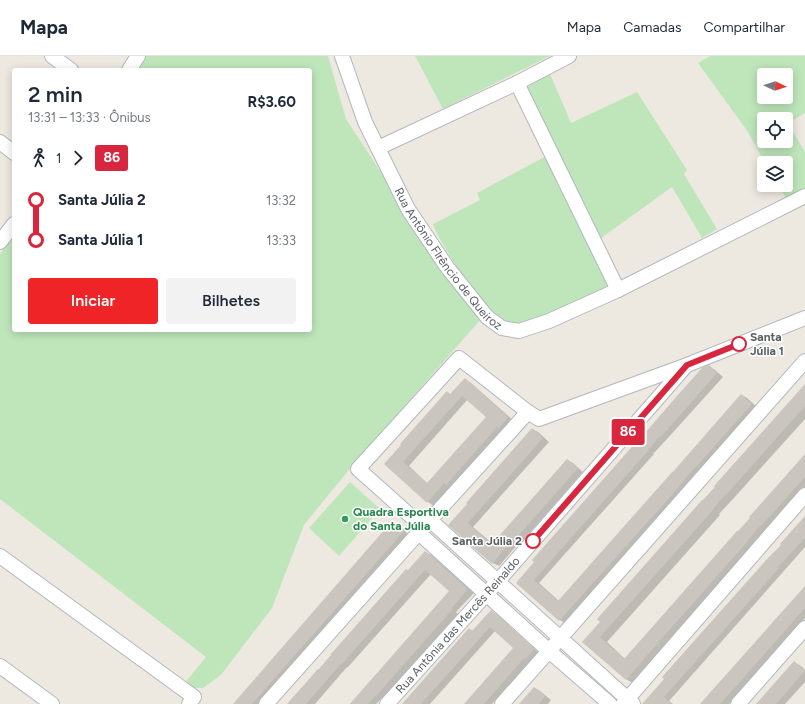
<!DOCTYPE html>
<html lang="pt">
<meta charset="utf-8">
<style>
:root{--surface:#fff;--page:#f2f2f3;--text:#1f2937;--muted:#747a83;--line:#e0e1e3;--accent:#ef2426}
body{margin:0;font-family:Figtree,sans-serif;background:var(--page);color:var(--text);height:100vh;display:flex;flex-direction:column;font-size:15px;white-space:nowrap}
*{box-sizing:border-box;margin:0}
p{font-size:13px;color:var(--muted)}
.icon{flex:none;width:22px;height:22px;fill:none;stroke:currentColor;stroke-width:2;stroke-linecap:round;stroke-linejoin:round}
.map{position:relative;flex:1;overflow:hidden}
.details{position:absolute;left:12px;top:12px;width:300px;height:264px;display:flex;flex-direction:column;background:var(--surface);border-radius:4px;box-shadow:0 2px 10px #0003}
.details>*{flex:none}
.badge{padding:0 8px;border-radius:3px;font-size:14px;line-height:26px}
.needle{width:26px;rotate:94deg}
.buttons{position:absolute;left:757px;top:12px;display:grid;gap:8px}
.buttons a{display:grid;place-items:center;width:36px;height:36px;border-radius:4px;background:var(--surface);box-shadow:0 2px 10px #0003;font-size:20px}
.map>.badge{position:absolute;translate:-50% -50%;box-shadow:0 0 0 2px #fff}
.legs{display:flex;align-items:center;gap:6px;height:44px;padding:0 16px;font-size:13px}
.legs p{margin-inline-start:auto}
.overview{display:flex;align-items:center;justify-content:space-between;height:68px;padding:0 16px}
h1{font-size:22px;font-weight:600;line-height:30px}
.button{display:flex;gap:8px;margin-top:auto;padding:8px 16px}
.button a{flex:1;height:46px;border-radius:4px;background:var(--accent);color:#fff;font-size:16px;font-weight:600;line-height:46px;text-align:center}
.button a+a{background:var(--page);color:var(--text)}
ul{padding:0 16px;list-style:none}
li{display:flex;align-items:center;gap:14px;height:40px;font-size:15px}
li i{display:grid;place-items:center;width:6px;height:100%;margin:0 5px;background:currentColor}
li i::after{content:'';width:10px;height:10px;margin:-5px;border:3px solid;border-radius:50%;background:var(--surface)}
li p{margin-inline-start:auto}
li:first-child i{background:linear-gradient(#0000 50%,currentColor 0)}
li:last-child i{background:linear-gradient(currentColor 50%,#0000 0)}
header{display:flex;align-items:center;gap:24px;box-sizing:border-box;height:56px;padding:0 20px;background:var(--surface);border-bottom:1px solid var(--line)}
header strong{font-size:19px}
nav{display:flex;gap:22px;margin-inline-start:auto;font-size:14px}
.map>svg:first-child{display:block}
</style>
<header>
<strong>Mapa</strong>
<nav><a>Mapa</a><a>Camadas</a><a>Compartilhar</a></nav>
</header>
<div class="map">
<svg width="805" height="648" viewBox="0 0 805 648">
<rect width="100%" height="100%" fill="#ede9e0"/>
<g fill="#bfe6bb" fill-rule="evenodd">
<polygon points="143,0 328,0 346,63 382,118 426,193 457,235 482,262 361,399 304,469 272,552 221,619 203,632 187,632 184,628 206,601 0,443 0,198 14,180 14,274 310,274 310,14 134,14"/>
<polygon points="415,0 550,0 443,53"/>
<path d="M710 0H805V57L788 67 805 96V132L786 142 778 129H786V107H765L748 76 698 7ZM764 19H786V41H764ZM764 63H786V85H764Z"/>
<polygon points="550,18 571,67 637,36 687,114 684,118 717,173 702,182 672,131 601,182 584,152 522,30"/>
<polygon points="548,99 609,228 605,233 522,270 516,271 496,262 462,220 438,180 433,168 480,144 477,137"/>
<polygon points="350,426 380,453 339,500 309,472"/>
</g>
<g fill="#0003" fill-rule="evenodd">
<polygon points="709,310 715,314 723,321 667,383 653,398 654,398 539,527 559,545 742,339 747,342 758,352 566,568 560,564 517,527"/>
<path d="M465 323 471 327 514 365 452 431 451 430 434 450 428 446 385 408ZM468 343 488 361 428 428 409 410Z"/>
<polygon points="805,329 805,363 733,443 719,458 720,459 607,586 625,603 738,477 805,400 805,433 634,628 626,623 584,586 703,445"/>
<polygon points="532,373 538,376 549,386 473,471 493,488 567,404 573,407 583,416 518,490 517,489 499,510 493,507 450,469"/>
<polygon points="805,461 805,491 669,645 673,648 651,648 769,504"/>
<polygon points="393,466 399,469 409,479 261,648 234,648"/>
<polygon points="425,496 431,499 474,537 456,556 458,558 383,642 382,642 376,648 350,648 450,535 431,518 348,611 347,611 315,648 288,648"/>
<polygon points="805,533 805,562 729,648 702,648"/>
<polygon points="491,555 497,559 539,597 532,605 531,605 492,648 465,648 515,592 495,575 430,648 403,648 469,573 473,575"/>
<polygon points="794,606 801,610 805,614 805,626 785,648 757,648"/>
<polygon points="535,632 540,635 551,644 548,648 520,648"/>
</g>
<g fill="#cac5bf" fill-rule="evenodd">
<polygon points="709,309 717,317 661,381 660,380 648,394 649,394 534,524 558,545 673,415 673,416 685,402 741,338 752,348 696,411 695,411 671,440 559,565 516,527 534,506 532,504 630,393 638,384 638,385 677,340 702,312"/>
<path d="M465 322 508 361 499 372 497 371 446 429 444 427 427 447 384 408 401 389 400 388 447 335 450 338ZM462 340 486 361 427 427 403 406Z"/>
<polygon points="805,328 805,350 725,440 725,439 713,453 713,454 600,581 624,603 737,475 738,475 750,462 749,461 805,398 805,421 760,471 760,470 748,484 748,485 650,596 626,624 582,586 600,566 597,563 695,452 702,444 703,444 715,431 714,430"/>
<polygon points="532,372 543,382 468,467 482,480 492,488 567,403 578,412 512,487 511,486 492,508 448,469 467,448 466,447"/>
<polygon points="805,460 805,482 778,511 779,512 772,520 664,641 672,648 642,648 664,623 662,621 768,502 781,489 780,488"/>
<polygon points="392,465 404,475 252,648 233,648"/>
<polygon points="425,495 468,533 451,553 452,554 376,640 376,639 368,648 350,648 449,535 425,514 341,609 341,608 306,648 287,648 318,613 319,613 331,599 330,599 399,521 406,513 408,514"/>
<polygon points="805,530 805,552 745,620 720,648 700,648"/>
<polygon points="491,554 534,593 526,603 524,602 484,648 464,648 513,592 490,571 421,648 402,648 469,572 472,575"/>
<polygon points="794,605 805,615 798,623 776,648 756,648"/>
<polygon points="534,631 545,640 539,648 519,648"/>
</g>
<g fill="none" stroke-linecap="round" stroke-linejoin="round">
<g stroke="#b3b7bc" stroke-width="16">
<g id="minor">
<polyline points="52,0 71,14"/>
<path id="s1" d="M342 0 365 66 408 153 447 211 487 261 502 272 519 275 549 265 618 234 805 140"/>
<polyline points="129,14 138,0"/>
<polyline points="517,27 618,234"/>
<polyline points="0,86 14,97"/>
<polyline points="378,92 517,27 569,0"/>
<polyline points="0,186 14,168"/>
<polyline points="421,463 430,464 633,648"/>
<polyline points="0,500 194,641 189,648"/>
<polyline points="0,610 52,648"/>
<polyline points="266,648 430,464 528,356"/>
<path id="s2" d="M387 648 498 525 685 311"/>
<polyline points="502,648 805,305"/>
<polyline points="610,648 549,595 419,477 414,463 358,413 459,302 528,356 539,363 687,309 805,262"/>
<polyline points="623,648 805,439"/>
<polyline points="738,648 805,572"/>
</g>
</g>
<use href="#minor" stroke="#fff" stroke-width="14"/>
</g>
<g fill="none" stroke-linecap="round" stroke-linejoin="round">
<g stroke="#fff" stroke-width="9">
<polyline id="line-1" points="533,485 687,309 739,288"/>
</g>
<use href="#line-1" stroke="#d7263d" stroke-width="6"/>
</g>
<g fill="#fff" stroke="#d7263d" stroke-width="2">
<circle cx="739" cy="288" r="7"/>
<circle cx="533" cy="485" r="7"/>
</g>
<circle fill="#2e9e5b" stroke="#fff" stroke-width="1.5" cx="345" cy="463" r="4"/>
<g text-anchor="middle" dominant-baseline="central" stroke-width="3" stroke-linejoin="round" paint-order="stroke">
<g font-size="12" fill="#595e62" stroke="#fff">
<text stroke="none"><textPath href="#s1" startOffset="231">Rua Antônio Flrêncio de Queiroz</textPath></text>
<text stroke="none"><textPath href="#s2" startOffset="106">Rua Antônia das Mercês Reinaldo</textPath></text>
</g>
<g font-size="12" font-weight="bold" fill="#595e62" stroke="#fff" text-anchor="start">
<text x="750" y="281">Santa<tspan x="750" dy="14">Júlia 1</tspan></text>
<text x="522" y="485" text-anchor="end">Santa Júlia 2</text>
</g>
<g font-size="12" font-weight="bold" fill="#27864d" stroke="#fff" text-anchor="start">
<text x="353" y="456">Quadra Esportiva<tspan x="353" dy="14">do Santa Júlia</tspan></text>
</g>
</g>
</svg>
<div class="buttons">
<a><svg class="needle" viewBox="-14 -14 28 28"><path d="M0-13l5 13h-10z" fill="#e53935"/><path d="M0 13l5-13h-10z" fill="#747a83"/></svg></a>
<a><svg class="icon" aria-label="locate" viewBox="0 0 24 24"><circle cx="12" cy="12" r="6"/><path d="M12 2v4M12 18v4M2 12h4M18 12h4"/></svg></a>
<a><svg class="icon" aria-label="layers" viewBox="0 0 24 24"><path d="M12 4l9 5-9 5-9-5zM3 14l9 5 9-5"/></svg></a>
</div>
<b class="badge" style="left:628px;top:376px;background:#d7263d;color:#fff">86</b>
<section class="details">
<div class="overview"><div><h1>2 min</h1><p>13:31 – 13:33 · Ônibus</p></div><b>R$3.60</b></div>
<div class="legs"><svg class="icon" aria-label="walk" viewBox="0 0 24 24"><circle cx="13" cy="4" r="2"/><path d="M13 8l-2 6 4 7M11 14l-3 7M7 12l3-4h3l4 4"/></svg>1<svg class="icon" aria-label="forward" viewBox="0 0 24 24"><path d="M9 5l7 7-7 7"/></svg><b class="badge" style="background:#d7263d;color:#fff">86</b></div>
<ul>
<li><i style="color:#d7263d"></i><b>Santa Júlia 2</b><p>13:32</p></li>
<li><i style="color:#d7263d"></i><b>Santa Júlia 1</b><p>13:33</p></li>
</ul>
<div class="button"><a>Iniciar</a><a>Bilhetes</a></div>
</section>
</div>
